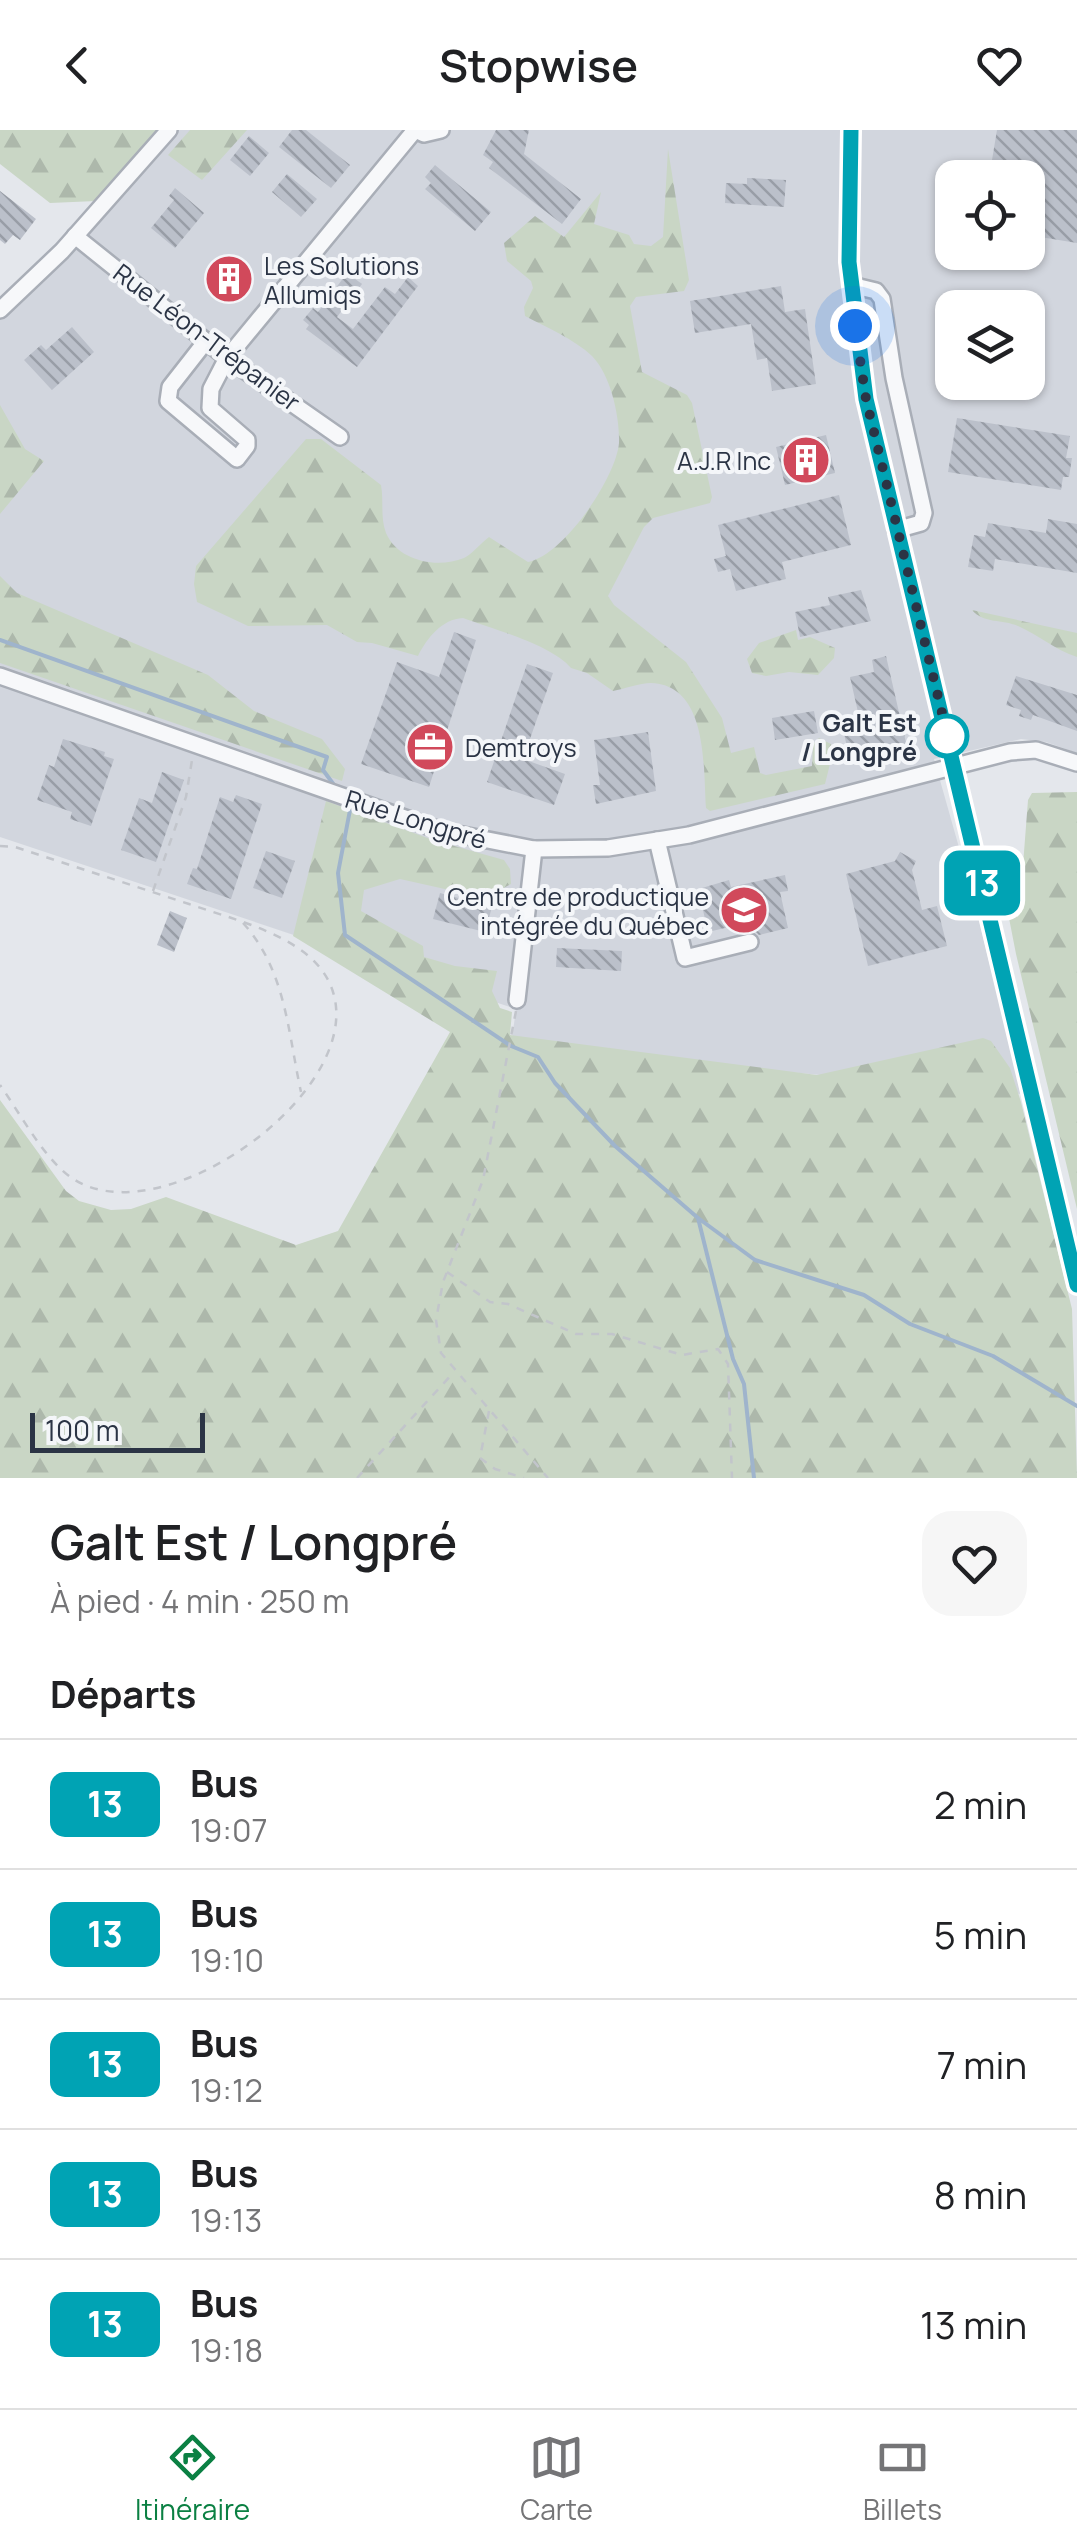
<!DOCTYPE html>
<html lang="fr">
<meta charset="utf-8">
<style>
:root{--surface:#fff;--page:#f6f6f6;--text:#202124;--muted:#757577;--line:#e0e0e0;--accent:#0b8043}
body{margin:0;font-family:Manrope,sans-serif;background:var(--page);color:var(--text);height:100vh;display:flex;flex-direction:column;font-size:38px;white-space:nowrap}
*{box-sizing:border-box;margin:0}
p{font-size:32px;color:var(--muted)}
.icon{flex:none;width:55px;height:55px;fill:none;stroke:currentColor;stroke-width:2;stroke-linecap:round;stroke-linejoin:round}
.map{position:relative;height:1348px;overflow:hidden}
.drawer{display:flex;flex-direction:column;background:var(--surface);flex:1}
.drawer>*{flex:none}
.badge{padding:0 20px;border-radius:15px;font-size:35px;line-height:65px}
.buttons{position:absolute;left:935px;top:30px;display:grid;gap:20px}
.buttons a{display:grid;place-items:center;width:110px;height:110px;border-radius:20px;background:var(--surface);box-shadow:0 2px 8px #0004;font-size:50px}
.scale{position:absolute;left:30px;bottom:25px;width:175px;box-sizing:border-box;padding-left:10px;border:5px solid #2b3445;border-top:0;font-size:28px;line-height:35px;white-space:nowrap;color:#2b3445;-webkit-text-stroke:8px #f4f6f9;paint-order:stroke}
.you{position:absolute;width:50px;height:50px;margin:-25px;border:8px solid #fff;border-radius:50%;background:#1a73e8;box-shadow:0 0 0 15px #1a73e833}
.map>.badge{position:absolute;translate:-50% -50%;box-shadow:0 0 0 5px #fff}
h2{padding:0 50px;font-size:38px;line-height:90px}
.round{display:grid;place-items:center;flex:none;width:105px;height:105px;border-radius:30px;background:var(--page)}
.headline{display:flex;align-items:center;justify-content:space-between;height:170px;padding:0 50px}
h1{font-size:48px;font-weight:600;line-height:75px}
ul{padding:0;list-style:none}
li{display:flex;align-items:center;gap:30px;height:130px;padding:0 50px;border-top:2px solid var(--line)}
li div{flex:1}
li b{display:block;font-size:38px}
li em{font-style:normal}
li .badge{min-width:110px;font-weight:700;text-align:center}
header{display:flex;justify-content:space-between;align-items:center;height:130px;padding:0 50px;background:var(--surface);font-size:45px;font-weight:600}
.tabs{display:flex;justify-content:space-around;align-items:center;height:140px;border-top:2px solid var(--line);background:var(--surface);font-size:28px;color:var(--muted)}
.tabs a{display:grid;justify-items:center;gap:5px}
.tabs .active{color:var(--accent)}
.map>svg:first-child{display:block}
</style>
<header><svg class="icon" aria-label="back" viewBox="0 0 24 24"><path d="M15 5l-7 7 7 7"/></svg>Stopwise<svg class="icon" aria-label="heart" viewBox="0 0 24 24"><path d="M12 20l-8-8c-3-5 5-10 8-4 3-6 11-1 8 4z"/></svg></header>
<div class="map">
<svg width="1077" height="1348" viewBox="0 0 1077 1348">
<defs>
<pattern id="forest-firs" width="22" height="20" patternUnits="userSpaceOnUse" patternTransform="scale(2.5)"><rect width="22" height="20" fill="#c9d6c5"/><path d="M5 1l3.5 6h-7zM16 11l3.5 6h-7z" fill="#adb8ab"/></pattern>
<pattern id="building-back-hatch" width="6" height="6" patternUnits="userSpaceOnUse" patternTransform="scale(2.5)"><rect width="6" height="6" fill="#bbc0ca"/><path d="M-1 5l2 2M0 0l6 6M5-1l2 2" fill="none" stroke="#989da6"/></pattern>
</defs>
<rect width="100%" height="100%" fill="#e4e7ec"/>
<path fill="#d2d6de" fill-rule="evenodd" d="M169 0H1077V623L1046 612 1021 609 934 629 973 767 1022 964 511 916 516 879 0 707V180ZM952 48H1028V122H952ZM952 178H1028V252H952Z"/>
<g fill="url(#forest-firs)">
<polygon points="0,0 158,0 96,71 50,73 0,34"/>
<polygon points="190,0 247,0 202,50 168,25"/>
<path d="M668 19 689 150 684 161 636 167 630 176 642 242 687 265 692 273 712 367 710 373 653 388 644 397 608 466 614 475 686 532 722 588 731 623 754 617 760 643 766 645 812 636 813 614 819 608 831 614 832 626 825 654 710 681 706 678C703 639 709 555 651 553 640 553 624 559 613 561L587 543 571 538C552 515 493 499 463 488 442 489 427 508 418 526L372 513 357 512 327 495 248 496 197 472 194 454 196 436 306 309H321L381 355C384 371 380 387 386 403 398 431 437 439 464 428 472 424 481 413 489 407L528 432C563 426 616 348 619 313 620 288 611 245 592 226 574 209 546 197 525 186L524 177 533 158 531 151 507 131 504 113 535 86 564 107 601 62 594 94 629 105 634 114 651 116 663 107Z"/>
<polygon points="0,275 25,319 44,331 0,384"/>
<polygon points="0,446 17,463 208,545 254,581 322,609 345,639 342,651 0,533"/>
<path d="M972 480 1077 503V527C1055 520 1039 505 1018 496 1002 489 984 494 972 480Z"/>
<polygon points="796,500 798,510 810,507 835,518 834,528 818,545 789,542 766,546 752,543 747,529 759,513"/>
<polygon points="1077,662 1077,1079 1016,824 1001,747 1022,748 1028,670 1032,663"/>
<polygon points="326,671 433,710 504,730 510,739 511,754 485,768 400,749 364,760 361,781 423,816 424,827 455,836 497,841 492,861 500,878 512,882 510,905 817,945 983,908 991,911 1010,938 1021,972 1072,1179 1077,1348 0,1348 0,970 66,1061 79,1071 111,1080 131,1079 166,1067 296,1115 338,1101 450,902 293,806"/>
</g>
<g fill="none" stroke-linecap="round" stroke-linejoin="round">
<g stroke="#9fb4cc" stroke-width="4">
<polyline points="0,510 327,627 323,640 337,659"/>
<polyline points="348,676 350,680 338,743 345,805 511,916 538,927 555,953 615,1016 698,1088 755,1130 864,1165 910,1194 993,1226 1077,1276"/>
<polyline points="698,1088 733,1229 744,1254 754,1348"/>
</g>
</g>
<g fill="url(#building-back-hatch)">
<polygon points="292,0 306,0 350,35 331,58 279,17"/>
<polygon points="496,0 529,0 524,24 581,69 562,94 489,38 493,32 483,25"/>
<polygon points="997,0 1077,0 1077,113 1028,105 1028,48 989,48"/>
<polygon points="249,6 269,23 250,46 230,30"/>
<polygon points="435,35 491,82 475,101 425,59 431,53 425,47"/>
<polygon points="287,44 317,69 301,87 272,62"/>
<polygon points="747,48 786,50 784,77 725,73 726,53 747,54"/>
<polygon points="175,58 204,83 175,118 151,98 174,70 169,66"/>
<polygon points="0,61 36,89 20,110 13,105 5,114 0,110"/>
<polygon points="230,128 248,142 228,169 209,155"/>
<polygon points="347,143 362,154 337,187 353,199 385,157 395,164 408,147 418,156 357,237 306,199 309,195 303,190 313,178 318,182"/>
<polygon points="781,156 785,182 805,179 816,254 772,261 767,228 757,230 751,194 695,203 690,171"/>
<polygon points="72,197 94,222 52,260 24,230 41,215 46,220"/>
<polygon points="957,288 1070,306 1066,328 1072,328 1069,347 1063,347 1061,360 948,342"/>
<polygon points="826,305 835,343 785,355 776,317"/>
<polygon points="839,365 851,415 782,432 786,449 736,461 730,439 718,442 714,429 726,426 718,395"/>
<polygon points="1048,389 1077,394 1077,443 995,429 993,441 968,437 974,405 985,407 988,393 1046,403"/>
<polygon points="861,460 871,491 800,507 795,482 830,475 828,467"/>
<polygon points="454,502 476,510 429,657 361,634 397,532 439,547"/>
<polygon points="886,526 907,617 850,630 842,595 860,591 850,547 874,542 872,530"/>
<polygon points="527,534 553,543 523,629 565,644 554,675 487,652"/>
<polygon points="1016,546 1077,565 1077,601 1033,585 1031,590 1019,586 1021,580 1006,575"/>
<polygon points="814,581 818,603 775,610 772,588"/>
<polygon points="648,602 656,661 596,674 593,655 600,655 594,610"/>
<polygon points="63,609 105,622 104,626 114,629 91,696 70,689 72,682 37,670 49,635 54,637"/>
<polygon points="162,642 184,650 156,732 121,720 139,668 152,673"/>
<polygon points="236,665 262,674 231,769 187,754 193,738 197,739 220,667 233,672"/>
<polygon points="266,721 295,731 282,768 253,758"/>
<polygon points="900,722 916,731 912,740 922,780 937,776 947,816 868,836 846,744 895,731"/>
<polygon points="785,745 788,761 780,762 788,798 759,805 753,799 747,800 746,793 708,802 700,767 703,766 702,758 729,750 731,757"/>
<polygon points="440,763 492,777 485,802 433,789"/>
<polygon points="170,781 187,788 174,822 157,815"/>
<polygon points="557,818 622,821 621,841 556,837"/>
</g>
<g fill="none" stroke-linecap="round" stroke-linejoin="round">
<g stroke="#a9aeb7" stroke-width="20">
<g id="minor">
<polyline points="415,0 424,4 441,0"/>
<polyline points="851,0 849,131 866,269 1077,1154"/>
<polyline points="75,106 227,228 340,307"/>
<polyline points="851,155 876,161 882,169 894,248 924,383 921,393 896,400"/>
<polyline points="0,180 62,121 169,0"/>
<polyline points="206,211 170,257 168,271 237,329 247,316 247,310 210,278 211,259 227,228 415,0"/>
<polyline points="0,546 442,701 534,719 608,718 689,705 1010,622 1036,620 1077,633"/>
<polyline points="657,710 685,828 750,812"/>
<polyline points="517,870 534,719"/>
</g>
</g>
<g stroke="#c2c5cb" stroke-width="2.5" stroke-dasharray="8 8" stroke-linecap="butt">
<path d="M0 716 15 717C73 736 131 755 189 774 229 788 281 800 313 830 411 927 175 1111 75 1050 46 1033 20 983 0 955"/>
<polyline points="153,761 186,667 192,630"/>
<path d="M243 793C286 840 288 903 301 962"/>
<polyline points="516,881 483,1050 443,1152 436,1190 441,1223 548,1348"/>
<polyline points="447,1142 490,1172 508,1174 576,1204 612,1204 682,1225 718,1219 728,1234 732,1348"/>
<polyline points="489,1281 480,1328 495,1339 524,1348"/>
<polyline points="357,1348 454,1242"/>
</g>
<use href="#minor" stroke="#f7f8fa" stroke-width="15"/>
</g>
<g fill="none" stroke-linecap="round" stroke-linejoin="round">
<g stroke="#fff" stroke-width="22">
<polyline id="line" points="851,0 849,132 866,269 1077,1155"/>
</g>
<use href="#line" stroke="#00a3b4" stroke-width="15"/>
<polyline stroke="#2b3445" stroke-width="10" stroke-dasharray="0 18" points="855,196 866,269 950,616 947,606"/>
</g>
<defs>
<g id="building-disc" transform="scale(2.5)"><circle r="9.5" fill="#d1495b" stroke="#f4f6f9"/><path d="M-4-6H4V6H1V3H-1V6H-4ZM-2.5-4.3h1.7v1.8h-1.7ZM.8-4.3h1.7v1.8H.8ZM-2.5-1h1.7V.8h-1.7ZM.8-1h1.7V.8H.8Z" fill="#fff"/></g>
<g id="office-disc" transform="scale(2.5)"><circle r="9.5" fill="#d1495b" stroke="#f4f6f9"/><path d="M-6-3h4V-5.5h4V-3h4V5H-6ZM-1-4.5V-3h2v-1.5ZM-6 0V1H6V0Z" fill="#fff"/></g>
<g id="school-disc" transform="scale(2.5)"><circle r="9.5" fill="#d1495b" stroke="#f4f6f9"/><path d="M0-5L7-2L0 1L-7-2ZM-4 1L0 2.5L4 1V4Q0 6-4 4Z" fill="#fff"/></g>
</defs>
<g fill-rule="evenodd">
<use href="#building-disc" x="229" y="149"/>
<use href="#building-disc" x="806" y="330"/>
<use href="#office-disc" x="430" y="617"/>
<use href="#school-disc" x="744" y="780"/>
</g>
<circle fill="#fff" stroke="#00a3b4" stroke-width="5" cx="947" cy="606" r="20"/>
<g text-anchor="middle" dominant-baseline="central" stroke-width="8" stroke-linejoin="round" paint-order="stroke">
<g font-size="25" fill="#2b3445" stroke="#f4f6f9" text-anchor="start">
<text x="264" y="135">Les Solutions<tspan x="264" dy="29">Allumiqs</tspan></text>
<text x="771" y="330" text-anchor="end">A.J.R Inc</text>
<text x="465" y="617">Demtroys</text>
<text x="709" y="766" text-anchor="end">Centre de productique<tspan x="709" dy="29">intégrée du Québec</tspan></text>
</g>
<g font-size="25" fill="#2b3445" stroke="#f4f6f9">
<text transform="translate(207 207) rotate(37)">Rue Léon-Trépanier</text>
<text transform="translate(416 689) rotate(17)">Rue Longpré</text>
</g>
<g font-size="25" font-weight="bold" fill="#2b3445" stroke="#f4f6f9" text-anchor="end">
<text x="917" y="592">Galt Est<tspan x="917" dy="29">/ Longpré</tspan></text>
</g>
</g>
</svg>
<div class="buttons">
<a><svg class="icon" aria-label="locate" viewBox="0 0 24 24"><circle cx="12" cy="12" r="6"/><path d="M12 2v4M12 18v4M2 12h4M18 12h4"/></svg></a>
<a><svg class="icon" aria-label="layers" viewBox="0 0 24 24"><path d="M12 4l9 5-9 5-9-5zM3 14l9 5 9-5"/></svg></a>
</div>
<div class="scale">100 m</div>
<div class="you" style="left:855px;top:196px"></div>
<b class="badge" style="left:982px;top:753px;background:#00a3b4;color:#fff">13</b>
</div>
<section class="drawer">
<div class="headline"><div><h1>Galt Est / Longpré</h1><p>À pied · 4 min · 250 m</p></div><a class="round"><svg class="icon" aria-label="heart" viewBox="0 0 24 24"><path d="M12 20l-8-8c-3-5 5-10 8-4 3-6 11-1 8 4z"/></svg></a></div>
<h2>Départs</h2>
<ul>
<li><span class="badge" style="background:#00a3b4;color:#fff">13</span><div><b>Bus</b><p>19:07</p></div><em>2 min</em></li>
<li><span class="badge" style="background:#00a3b4;color:#fff">13</span><div><b>Bus</b><p>19:10</p></div><em>5 min</em></li>
<li><span class="badge" style="background:#00a3b4;color:#fff">13</span><div><b>Bus</b><p>19:12</p></div><em>7 min</em></li>
<li><span class="badge" style="background:#00a3b4;color:#fff">13</span><div><b>Bus</b><p>19:13</p></div><em>8 min</em></li>
<li><span class="badge" style="background:#00a3b4;color:#fff">13</span><div><b>Bus</b><p>19:18</p></div><em>13 min</em></li>
</ul>
</section>
<nav class="tabs">
<a class="active"><svg class="icon" aria-label="directions" viewBox="0 0 24 24"><path d="M12 3l9 9-9 9-9-9zM9 14v-3h6M13 9l2 2-2 2"/></svg>Itinéraire</a>
<a><svg class="icon" aria-label="map" viewBox="0 0 24 24"><path d="M3 6l6-2 6 2 6-2v14l-6 2-6-2-6 2zM9 4v14M15 6v14"/></svg>Carte</a>
<a><svg class="icon" aria-label="tickets" viewBox="0 0 24 24"><path d="M3 7h18v10H3zM15 7v10"/></svg>Billets</a>
</nav>
